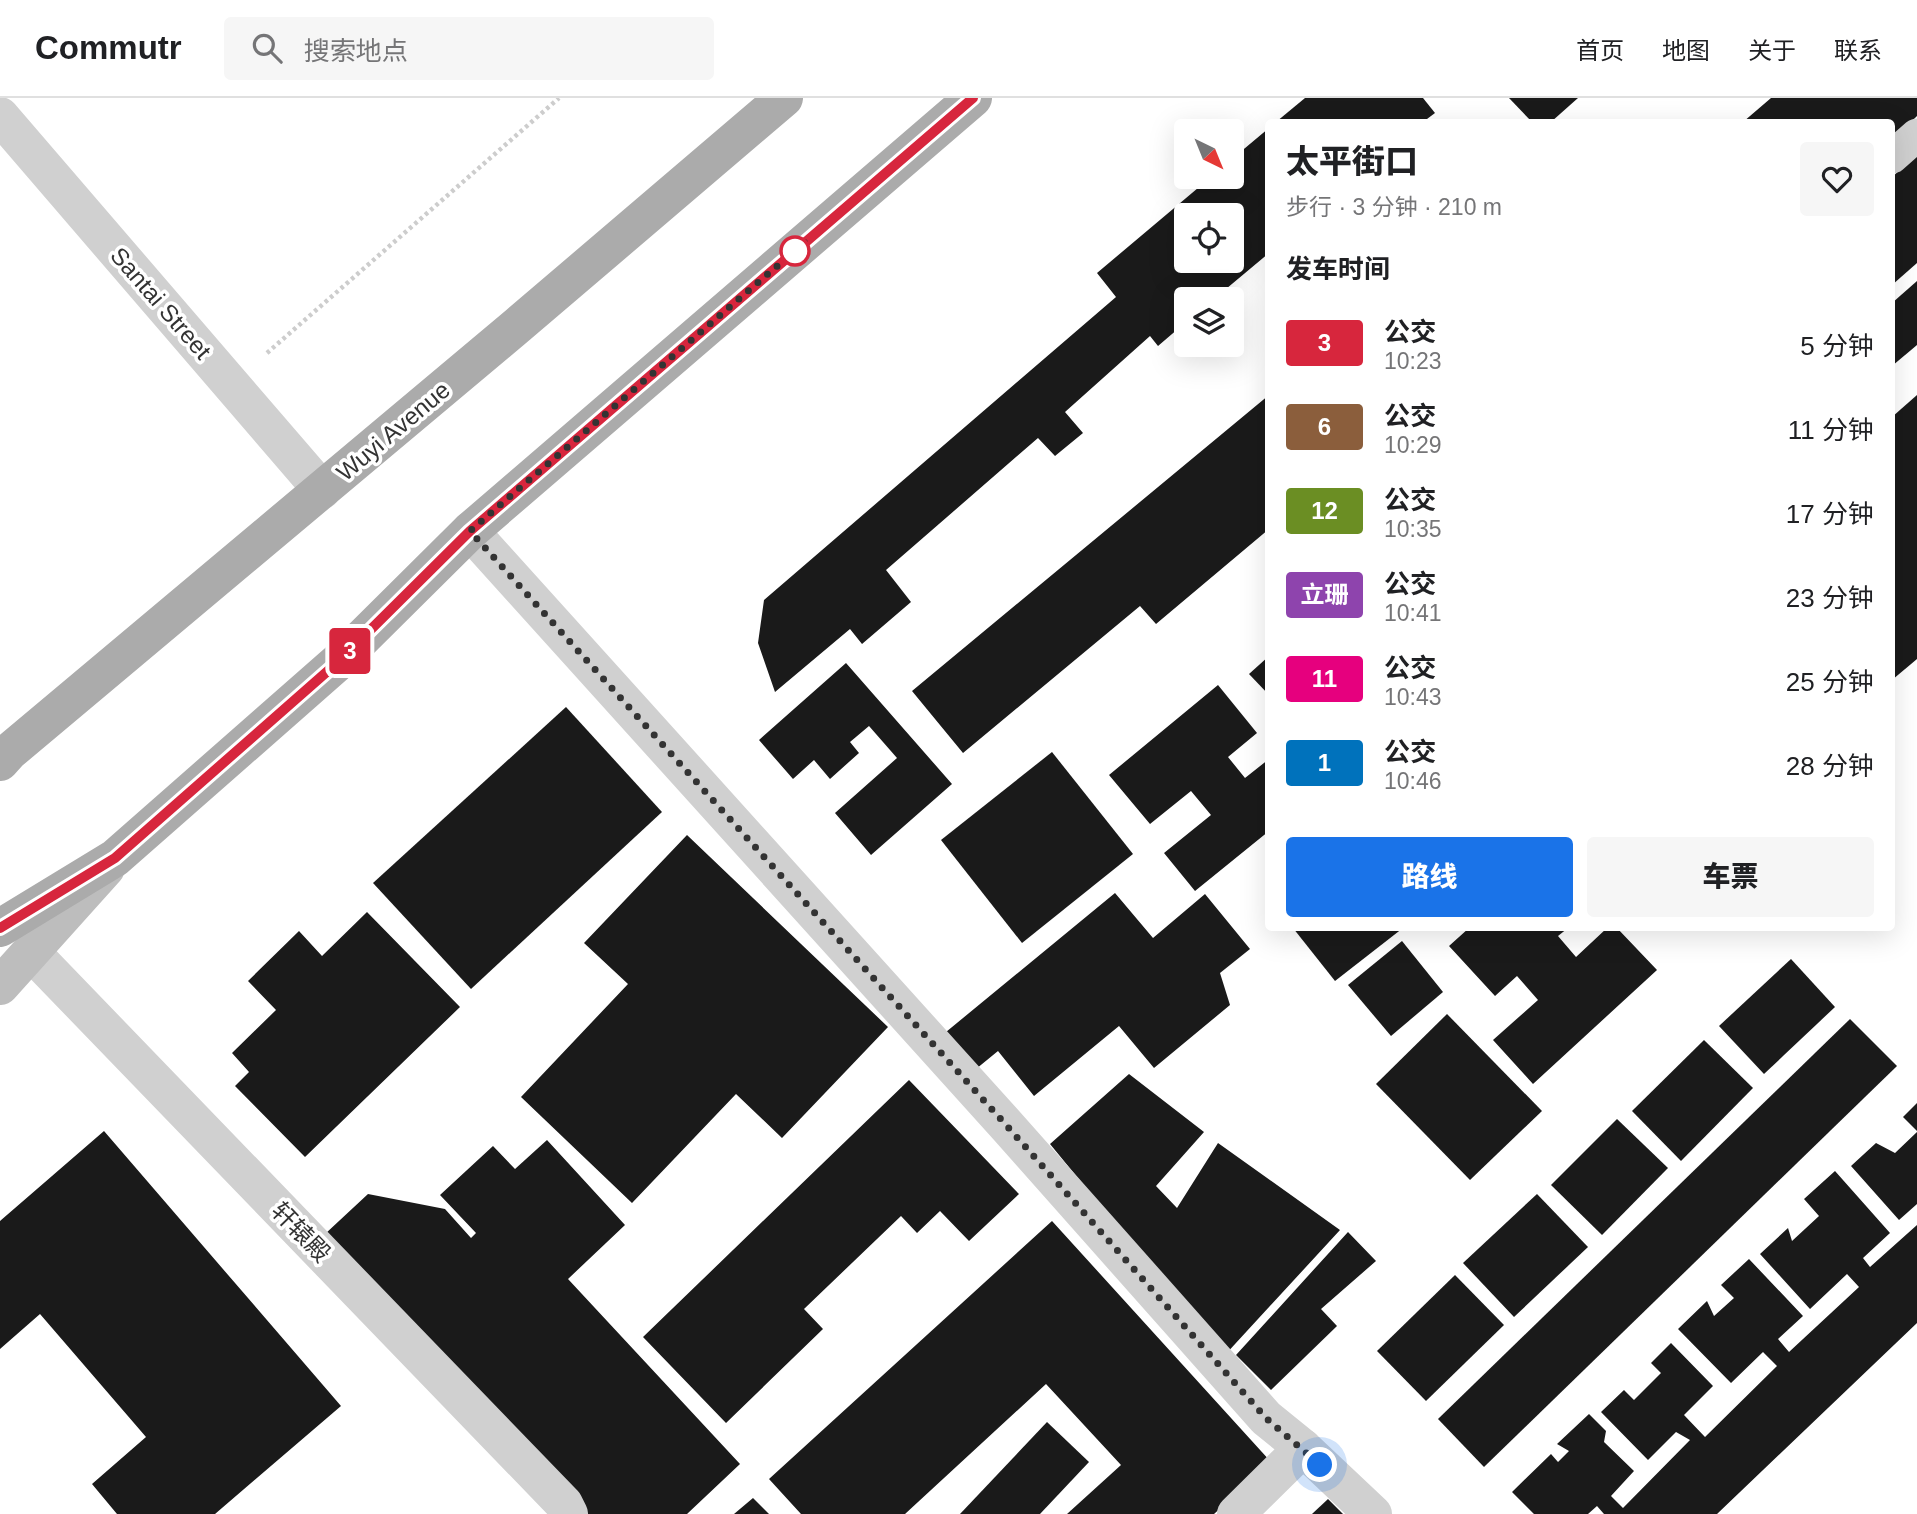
<!DOCTYPE html>
<html lang="zh">
<meta charset="utf-8">
<style>
:root{--surface:#fff;--page:#f6f6f6;--text:#202124;--muted:#757577;--line:#e0e0e0;--accent:#1a73e8}
body{margin:0;font-family:Arial,"Noto Sans SC",sans-serif;background:var(--page);color:var(--text);height:100vh;display:flex;flex-direction:column;font-size:26px;white-space:nowrap}
*{box-sizing:border-box;margin:0}
p{font-size:23px;color:var(--muted)}
.icon{flex:none;width:38px;height:38px;fill:none;stroke:currentColor;stroke-width:2;stroke-linecap:round;stroke-linejoin:round}
.map{position:relative;flex:1;overflow:hidden}
.details{position:absolute;left:1265px;top:21px;width:630px;height:812px;display:flex;flex-direction:column;background:var(--surface);border-radius:7px;box-shadow:0 7px 28px #0002}
.details>*{flex:none}
.badge{padding:0 14px;border-radius:5px;font-size:24px;line-height:46px}
.needle{width:46px;rotate:137deg}
.fabs{position:absolute;left:1174px;top:21px;display:grid;gap:14px}
.fabs a{display:grid;place-items:center;width:70px;height:70px;border-radius:7px;background:var(--surface);box-shadow:0 7px 28px #0002;font-size:35px}
.you{position:absolute;width:35px;height:35px;margin:-18px;border:5px solid #fff;border-radius:50%;background:#1a73e8;box-shadow:0 0 0 10px #1a73e833}
.map>.badge{position:absolute;translate:-50% -50%;box-shadow:0 0 0 4px #fff}
h2{padding:0 21px;font-size:26px;line-height:63px}
.round{display:grid;place-items:center;flex:none;width:74px;height:74px;border-radius:7px;background:var(--page)}
.summary{display:flex;align-items:center;justify-content:space-between;height:119px;padding:0 21px}
h1{font-size:33px;font-weight:800;line-height:52px}
.cta{display:flex;gap:14px;margin-top:auto;padding:14px 21px}
.cta a{flex:1;height:80px;border-radius:7px;background:var(--accent);color:#fff;font-size:28px;font-weight:800;line-height:80px;text-align:center}
.cta a+a{background:var(--page);color:var(--text)}
ul{padding:0;list-style:none}
li{display:flex;align-items:center;gap:21px;height:84px;padding:0 21px}
li div{flex:1}
li b{display:block;font-size:26px}
li em{font-style:normal}
li .badge{min-width:77px;font-weight:700;text-align:center}
header{display:flex;align-items:center;gap:42px;box-sizing:border-box;height:98px;padding:0 35px;background:var(--surface);border-bottom:2px solid var(--line)}
header strong{font-size:33px}
nav{display:flex;gap:38px;margin-inline-start:auto;font-size:24px}
.search{width:490px;height:63px;background:var(--page);display:flex;align-items:center;gap:18px;box-sizing:border-box;padding:0 24px;border-radius:7px;color:var(--muted);font-size:26px}
.map>svg:first-child{display:block}
</style>
<header>
<strong>Commutr</strong>
<div class="search"><svg class="icon" aria-label="search" viewBox="0 0 24 24"><circle cx="10" cy="10" r="6"/><path d="M15 15l6 6"/></svg>搜索地点</div>
<nav><a>首页</a><a>地图</a><a>关于</a><a>联系</a></nav>
</header>
<div class="map">
<svg width="1917" height="1416" viewBox="0 0 1917 1416">
<rect width="100%" height="100%" fill="#fff"/>
<g fill="#1a1a1a" fill-rule="evenodd">
<polygon points="1305,0 1423,0 1435,15 1423,24 1276,24"/>
<polygon points="1509,0 1578,0 1551,24 1532,24"/>
<polygon points="1771,0 1917,0 1917,18 1898,37 1892,31 1892,24 1743,24"/>
<path d="M1269 30V155L1214 201H1186V224L1158 248 1150 238 1065 314 1083 335 1055 358 1038 340 886 472 911 504 862 546 850 531 775 594 758 545 764 502 1116 199 1097 175 1211 79H1232V61ZM1186 117H1232V163H1186Z"/>
<polygon points="1917,57 1917,165 1892,187 1892,79"/>
<polygon points="1917,183 1917,247 1892,268 1892,205"/>
<polygon points="1269,297 1269,431 1156,526 1140,508 963,655 912,593"/>
<polygon points="1917,297 1917,561 1892,582 1892,319"/>
<polygon points="1269,558 1269,597 1249,576"/>
<polygon points="846,565 952,686 871,757 835,715 897,660 869,628 850,644 859,655 830,681 814,662 793,681 759,642"/>
<polygon points="1218,587 1257,635 1228,659 1245,680 1269,661 1269,733 1195,793 1164,755 1211,717 1191,693 1150,726 1109,677"/>
<polygon points="566,609 662,714 471,891 373,785"/>
<polygon points="1052,654 1133,756 1022,845 941,742"/>
<polygon points="687,737 888,929 782,1040 736,996 632,1105 521,999 628,886 584,845"/>
<polygon points="1115,795 1153,840 1205,796 1250,851 1220,875 1230,907 1154,970 1119,928 1034,998 998,953 976,971 946,934"/>
<polygon points="367,814 460,909 305,1059 235,988 249,974 232,955 276,912 248,883 299,833 322,858"/>
<polygon points="1293,830 1403,830 1335,883"/>
<polygon points="1469,830 1568,830 1558,838 1576,859 1607,830 1617,830 1657,872 1533,986 1493,942 1538,902 1517,878 1495,898 1449,848"/>
<polygon points="1402,843 1443,894 1391,938 1348,887"/>
<polygon points="1791,861 1835,909 1764,976 1719,928"/>
<polygon points="1447,916 1542,1013 1470,1082 1376,986"/>
<polygon points="1850,921 1897,968 1484,1369 1438,1321"/>
<polygon points="1704,942 1753,990 1681,1063 1632,1013"/>
<polygon points="1129,976 1204,1034 1156,1088 1177,1110 1218,1045 1340,1132 1224,1258 1050,1046"/>
<polygon points="909,982 1019,1096 969,1143 940,1113 917,1135 901,1118 804,1211 823,1231 726,1325 643,1239"/>
<polygon points="1917,1005 1917,1033 1903,1019"/>
<polygon points="1617,1021 1668,1070 1602,1137 1551,1087"/>
<polygon points="104,1033 341,1308 215,1416 117,1416 92,1386 146,1339 40,1216 0,1251 0,1123"/>
<polygon points="1917,1034 1917,1106 1899,1122 1851,1068 1876,1045 1895,1055"/>
<polygon points="547,1042 625,1127 568,1181 740,1366 687,1416 585,1416 325,1136 368,1096 445,1111 471,1140 476,1135 440,1097 493,1048 515,1071"/>
<polygon points="1835,1073 1890,1135 1863,1160 1870,1169 1917,1127 1917,1225 1717,1416 1604,1416 1597,1408 1588,1416 1534,1416 1512,1394 1551,1356 1558,1364 1569,1353 1557,1346 1589,1316 1606,1333 1604,1344 1634,1373 1611,1398 1623,1410 1690,1342 1676,1334 1648,1362 1601,1314 1624,1292 1634,1302 1661,1275 1651,1265 1671,1245 1713,1288 1684,1317 1705,1339 1777,1268 1763,1254 1731,1285 1678,1231 1707,1203 1714,1218 1734,1200 1721,1187 1749,1161 1803,1218 1778,1241 1789,1254 1859,1189 1847,1176 1810,1211 1760,1156 1788,1130 1792,1143 1819,1118 1804,1101"/>
<polygon points="1537,1096 1588,1149 1514,1219 1463,1165"/>
<polygon points="1052,1123 1271,1364 1214,1416 1067,1416 1121,1367 1046,1286 905,1416 801,1416 769,1381"/>
<polygon points="1348,1134 1376,1163 1321,1211 1337,1228 1271,1292 1236,1257"/>
<polygon points="1455,1177 1504,1227 1426,1303 1377,1253"/>
<polygon points="1047,1324 1089,1364 1040,1416 960,1416"/>
<polygon points="753,1400 769,1416 734,1416"/>
<polygon points="1328,1401 1343,1416 1312,1416"/>
</g>
<g fill="none" stroke-linecap="round" stroke-linejoin="round">
<polyline stroke="#cdcdcd" stroke-width="4.5" stroke-dasharray="3.5 3.5" stroke-linecap="butt" points="267,255 559,0"/>
<polyline stroke="#d0d0d0" stroke-width="33" points="1892,59 1917,37"/>
<g stroke="#d0d0d0" stroke-width="38">
<polyline points="0,18 322,392"/>
<polyline points="470,433 1007,1028 1266,1320 1303,1350 1373,1416"/>
<polyline points="31,854 564,1406 569,1416"/>
<polyline points="1236,1416 1303,1350"/>
</g>
<polyline stroke="#bdbdbd" stroke-width="38" points="0,888 106,770"/>
<g stroke="#ababab" stroke-width="38">
<polyline points="0,664 9,654 518,227 784,0"/>
<polyline points="0,830 115,760 338,564 470,433 973,0"/>
</g>
</g>
<g fill="none" stroke-linecap="round" stroke-linejoin="round">
<g stroke="#fff" stroke-width="16">
<polyline id="line" points="0,830 115,760 338,564 470,433 973,0"/>
</g>
<use href="#line" stroke="#d7263d" stroke-width="10"/>
<polyline stroke="#333" stroke-width="7" stroke-dasharray="0 12.6" points="795,153 805,144 470,433 1007,1028 1266,1320 1320,1367"/>
</g>
<circle fill="#fff" stroke="#d7263d" stroke-width="3.5" cx="795" cy="153" r="14"/>
<g text-anchor="middle" dominant-baseline="central" stroke-width="7" stroke-linejoin="round" paint-order="stroke">
<g font-size="24" fill="#333" stroke="#fff">
<text transform="translate(161 205) rotate(49)">Santai Street</text>
<text transform="translate(393 333) rotate(-40)">Wuyi Avenue</text>
<text transform="translate(301 1134) rotate(46)">轩辕殿</text>
</g>
</g>
</svg>
<div class="fabs">
<a><svg class="needle" viewBox="-14 -14 28 28"><path d="M0-13l5 13h-10z" fill="#e53935"/><path d="M0 13l5-13h-10z" fill="#757577"/></svg></a>
<a><svg class="icon" aria-label="locate" viewBox="0 0 24 24"><circle cx="12" cy="12" r="6"/><path d="M12 2v4M12 18v4M2 12h4M18 12h4"/></svg></a>
<a><svg class="icon" aria-label="layers" viewBox="0 0 24 24"><path d="M12 4l9 5-9 5-9-5zM3 14l9 5 9-5"/></svg></a>
</div>
<div class="you" style="left:1320px;top:1367px"></div>
<b class="badge" style="left:350px;top:553px;background:#d7263d;color:#fff">3</b>
<section class="details">
<div class="summary"><div><h1>太平街口</h1><p>步行 · 3 分钟 · 210 m</p></div><a class="round"><svg class="icon" aria-label="heart" viewBox="0 0 24 24"><path d="M12 20l-8-8c-3-5 5-10 8-4 3-6 11-1 8 4z"/></svg></a></div>
<h2>发车时间</h2>
<ul>
<li><span class="badge" style="background:#d7263d;color:#fff">3</span><div><b>公交</b><p>10:23</p></div><em>5 分钟</em></li>
<li><span class="badge" style="background:#8b5e3c;color:#fff">6</span><div><b>公交</b><p>10:29</p></div><em>11 分钟</em></li>
<li><span class="badge" style="background:#6b8e23;color:#fff">12</span><div><b>公交</b><p>10:35</p></div><em>17 分钟</em></li>
<li><span class="badge" style="background:#8e44ad;color:#fff">立珊</span><div><b>公交</b><p>10:41</p></div><em>23 分钟</em></li>
<li><span class="badge" style="background:#e6007e;color:#fff">11</span><div><b>公交</b><p>10:43</p></div><em>25 分钟</em></li>
<li><span class="badge" style="background:#0072bc;color:#fff">1</span><div><b>公交</b><p>10:46</p></div><em>28 分钟</em></li>
</ul>
<div class="cta"><a>路线</a><a>车票</a></div>
</section>
</div>
